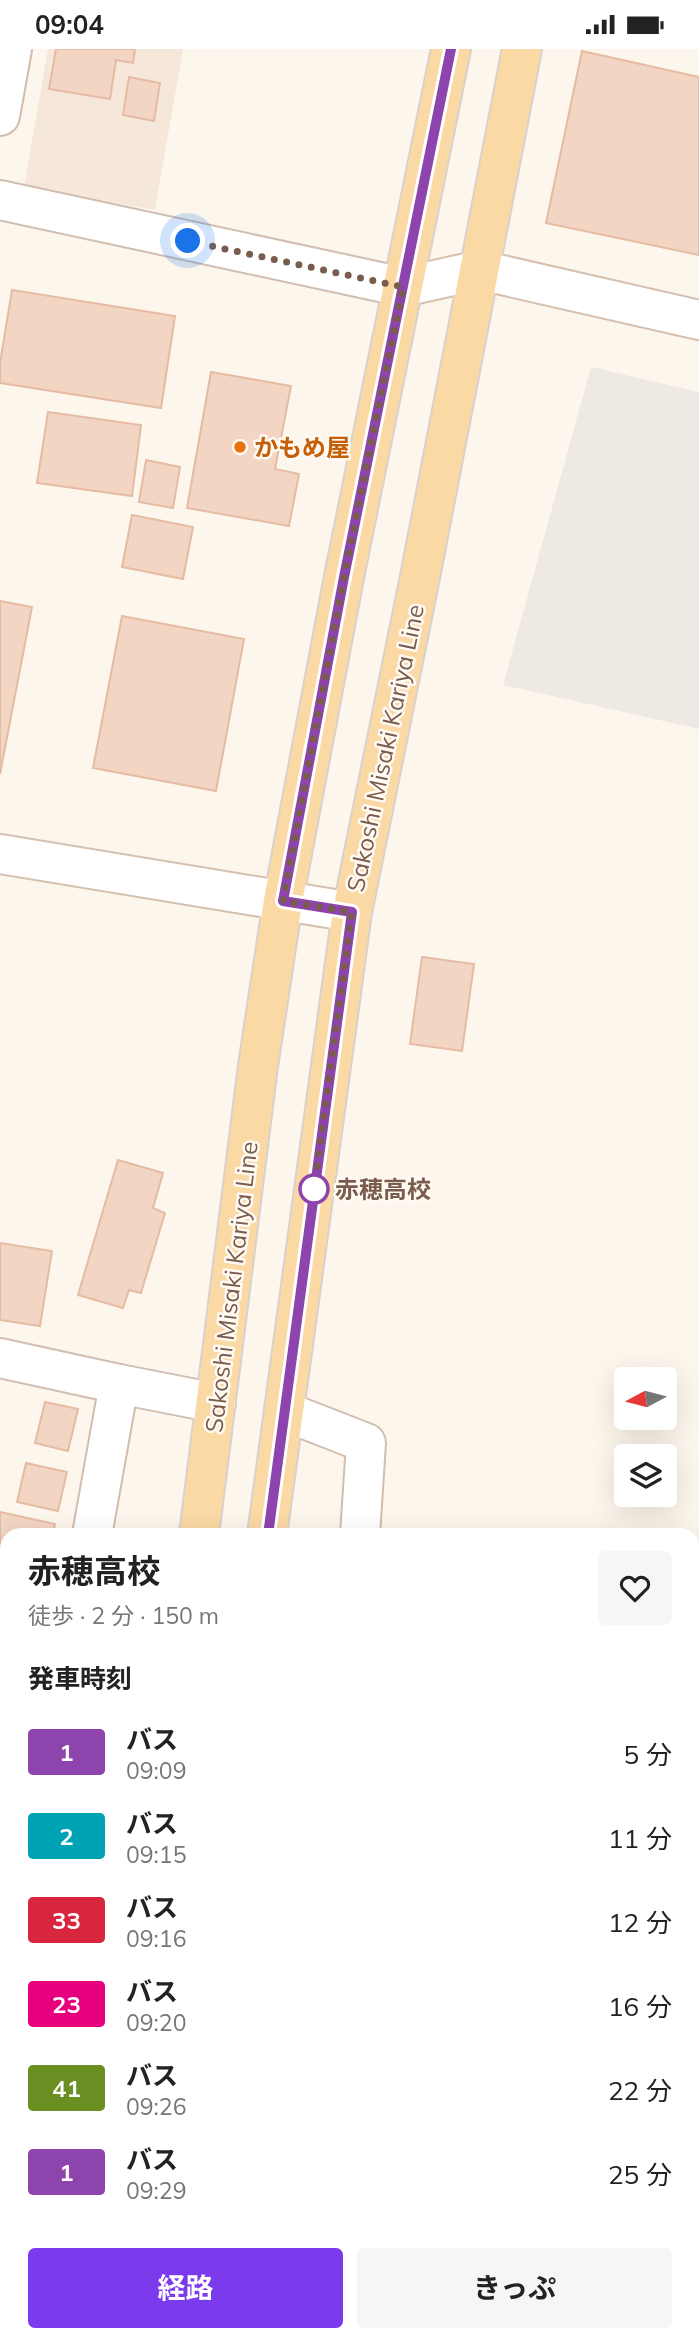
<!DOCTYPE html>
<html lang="ja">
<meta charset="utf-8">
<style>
:root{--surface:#fff;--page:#f6f6f6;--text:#222;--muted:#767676;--accent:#7c3aed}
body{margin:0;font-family:Mulish,"Noto Sans JP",sans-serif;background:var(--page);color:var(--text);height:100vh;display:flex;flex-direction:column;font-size:26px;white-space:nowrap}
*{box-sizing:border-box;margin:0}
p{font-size:23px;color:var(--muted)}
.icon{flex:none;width:38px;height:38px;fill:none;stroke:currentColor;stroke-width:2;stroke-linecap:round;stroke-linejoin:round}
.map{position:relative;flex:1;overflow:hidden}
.side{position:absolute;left:0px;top:1479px;width:700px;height:814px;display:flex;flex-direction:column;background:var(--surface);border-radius:21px 21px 0 0;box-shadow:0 7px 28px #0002}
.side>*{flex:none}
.badge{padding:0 14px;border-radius:5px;font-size:24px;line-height:46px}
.needle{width:46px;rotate:263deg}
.controls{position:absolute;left:614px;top:1318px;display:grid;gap:14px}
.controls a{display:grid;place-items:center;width:63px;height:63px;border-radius:7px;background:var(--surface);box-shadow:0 7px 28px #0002;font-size:35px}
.you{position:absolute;width:35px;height:35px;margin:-18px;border:5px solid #fff;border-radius:50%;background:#1a73e8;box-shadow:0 0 0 10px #1a73e833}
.map>.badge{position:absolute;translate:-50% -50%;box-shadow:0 0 0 4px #fff}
h2{padding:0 28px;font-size:26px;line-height:63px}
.round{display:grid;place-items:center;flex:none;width:74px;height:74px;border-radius:7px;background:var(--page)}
.head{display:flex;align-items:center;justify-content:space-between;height:119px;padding:0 28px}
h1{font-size:33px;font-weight:700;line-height:52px}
.button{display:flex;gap:14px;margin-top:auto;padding:14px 28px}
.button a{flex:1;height:80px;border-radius:7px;background:var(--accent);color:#fff;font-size:28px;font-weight:700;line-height:80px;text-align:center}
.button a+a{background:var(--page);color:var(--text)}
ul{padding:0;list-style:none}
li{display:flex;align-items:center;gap:21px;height:84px;padding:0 28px}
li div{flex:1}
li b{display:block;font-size:26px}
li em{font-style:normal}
li .badge{min-width:77px;font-weight:700;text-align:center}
.status{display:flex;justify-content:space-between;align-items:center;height:49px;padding:0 35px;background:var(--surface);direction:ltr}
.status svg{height:19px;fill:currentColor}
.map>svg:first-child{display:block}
</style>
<div class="status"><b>09:04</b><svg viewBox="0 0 49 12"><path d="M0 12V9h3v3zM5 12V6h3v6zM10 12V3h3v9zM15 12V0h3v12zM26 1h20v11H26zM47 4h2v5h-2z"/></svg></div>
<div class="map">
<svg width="699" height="2292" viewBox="0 0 699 2292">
<rect width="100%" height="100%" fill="#fdf6ec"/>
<polygon fill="#f5e8da" points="48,0 183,0 155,161 24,138"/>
<polygon fill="#efe9e4" points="591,318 699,343 699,680 503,636"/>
<g fill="#f3d5c3" stroke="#e6bba3" stroke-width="2">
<polygon points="56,0 135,0 133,14 116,11 110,50 49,40"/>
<polygon points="582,2 699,28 699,206 546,174"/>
<polygon points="129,28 160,34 154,72 123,66"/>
<polygon points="12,241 175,267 161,359 0,334 0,314"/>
<polygon points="211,323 291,337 275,420 299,425 289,477 187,459"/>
<polygon points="48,363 141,376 132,447 37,434"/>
<polygon points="146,411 180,418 173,459 139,453"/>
<polygon points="132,466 193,478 183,530 122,518"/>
<polygon points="0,552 32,558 0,725"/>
<polygon points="122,567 244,590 216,742 93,719"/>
<polygon points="422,908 474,915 462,1002 410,995"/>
<polygon points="118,1111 163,1124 153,1159 165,1164 141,1244 129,1241 123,1259 78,1246"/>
<polygon points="0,1194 52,1202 40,1277 0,1271"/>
<polygon points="45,1353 78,1360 68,1402 35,1394"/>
<polygon points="26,1414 67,1423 58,1462 17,1453"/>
<polygon points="0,1463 55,1475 53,1486 7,1486 7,1611 0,1610"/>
<polygon points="0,1746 7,1747 6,1779 0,1778"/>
</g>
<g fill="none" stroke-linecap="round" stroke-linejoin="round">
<g stroke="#d1beb0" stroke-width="42">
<g id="street">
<polyline points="0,67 12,0"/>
<polyline points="0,151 403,238"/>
<polyline points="0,1309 119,1335 92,1486"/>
<polyline points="119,1335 216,1354"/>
<polyline points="284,1362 366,1394 360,1486"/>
<polyline points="0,2000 7,1961"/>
<polyline points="693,2207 699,2209"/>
</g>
</g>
<g stroke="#d6c0b0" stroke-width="42">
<g id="secondary">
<polyline points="403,238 480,221 699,271"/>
<polyline points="0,805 352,863"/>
</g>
</g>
<g stroke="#dad1cd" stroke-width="42">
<g id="primary">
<polyline points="199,1486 258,1017 283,852 344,528 451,0"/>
<polyline points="267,1486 352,863 419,533 522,0"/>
<polyline points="97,2292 98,2286"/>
<polyline points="157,2292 158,2286"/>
</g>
</g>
<use href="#street" stroke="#fff" stroke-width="38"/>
<use href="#secondary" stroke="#fff" stroke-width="38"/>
<use href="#primary" stroke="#fbd9a5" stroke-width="38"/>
</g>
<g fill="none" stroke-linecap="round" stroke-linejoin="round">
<g stroke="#fff" stroke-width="16">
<polyline id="line" points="268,1486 352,863 283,852 344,528 451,0"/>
</g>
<use href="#line" stroke="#8e44ad" stroke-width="10"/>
<polyline stroke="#7a5c4d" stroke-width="7" stroke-dasharray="0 12.6" points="188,192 403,238 344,528 283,852 352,863 314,1140"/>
</g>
<circle fill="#e8710a" stroke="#fffaf3" stroke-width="2.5" cx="240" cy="398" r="7"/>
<circle fill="#fff" stroke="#8e44ad" stroke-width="3.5" cx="314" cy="1140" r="14"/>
<g text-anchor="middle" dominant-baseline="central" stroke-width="5" stroke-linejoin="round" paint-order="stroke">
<g font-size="24" font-weight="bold" fill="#c56008" stroke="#fffaf3" text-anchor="start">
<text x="254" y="398">かもめ屋</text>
</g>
<g font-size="24" fill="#7a5c4d" stroke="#fffaf3">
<text transform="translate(385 699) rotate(-78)">Sakoshi Misaki Kariya Line</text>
<text transform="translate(231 1238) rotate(-83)">Sakoshi Misaki Kariya Line</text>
</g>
<g font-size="24" font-weight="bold" fill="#7a5c4d" stroke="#fffaf3" text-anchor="start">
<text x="335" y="1140">赤穂高校</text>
</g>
</g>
</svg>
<div class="controls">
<a><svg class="needle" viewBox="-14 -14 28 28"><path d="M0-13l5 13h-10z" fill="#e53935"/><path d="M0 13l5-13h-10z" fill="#767676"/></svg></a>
<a><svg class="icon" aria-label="layers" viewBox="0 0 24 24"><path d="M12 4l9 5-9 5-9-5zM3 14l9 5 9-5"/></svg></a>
</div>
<div class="you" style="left:188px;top:192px"></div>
<section class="side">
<div class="head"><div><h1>赤穂高校</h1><p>徒歩 · 2 分 · 150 m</p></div><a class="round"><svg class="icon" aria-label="heart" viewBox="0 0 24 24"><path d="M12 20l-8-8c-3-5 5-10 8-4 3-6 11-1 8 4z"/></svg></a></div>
<h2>発車時刻</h2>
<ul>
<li><span class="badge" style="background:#8e44ad;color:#fff">1</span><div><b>バス</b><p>09:09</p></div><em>5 分</em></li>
<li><span class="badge" style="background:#00a3b4;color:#fff">2</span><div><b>バス</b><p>09:15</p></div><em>11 分</em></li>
<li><span class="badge" style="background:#d7263d;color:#fff">33</span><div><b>バス</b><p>09:16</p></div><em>12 分</em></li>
<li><span class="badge" style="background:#e6007e;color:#fff">23</span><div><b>バス</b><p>09:20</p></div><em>16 分</em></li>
<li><span class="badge" style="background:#6b8e23;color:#fff">41</span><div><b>バス</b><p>09:26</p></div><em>22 分</em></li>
<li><span class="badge" style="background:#8e44ad;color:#fff">1</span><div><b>バス</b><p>09:29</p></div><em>25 分</em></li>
</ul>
<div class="button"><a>経路</a><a>きっぷ</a></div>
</section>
</div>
